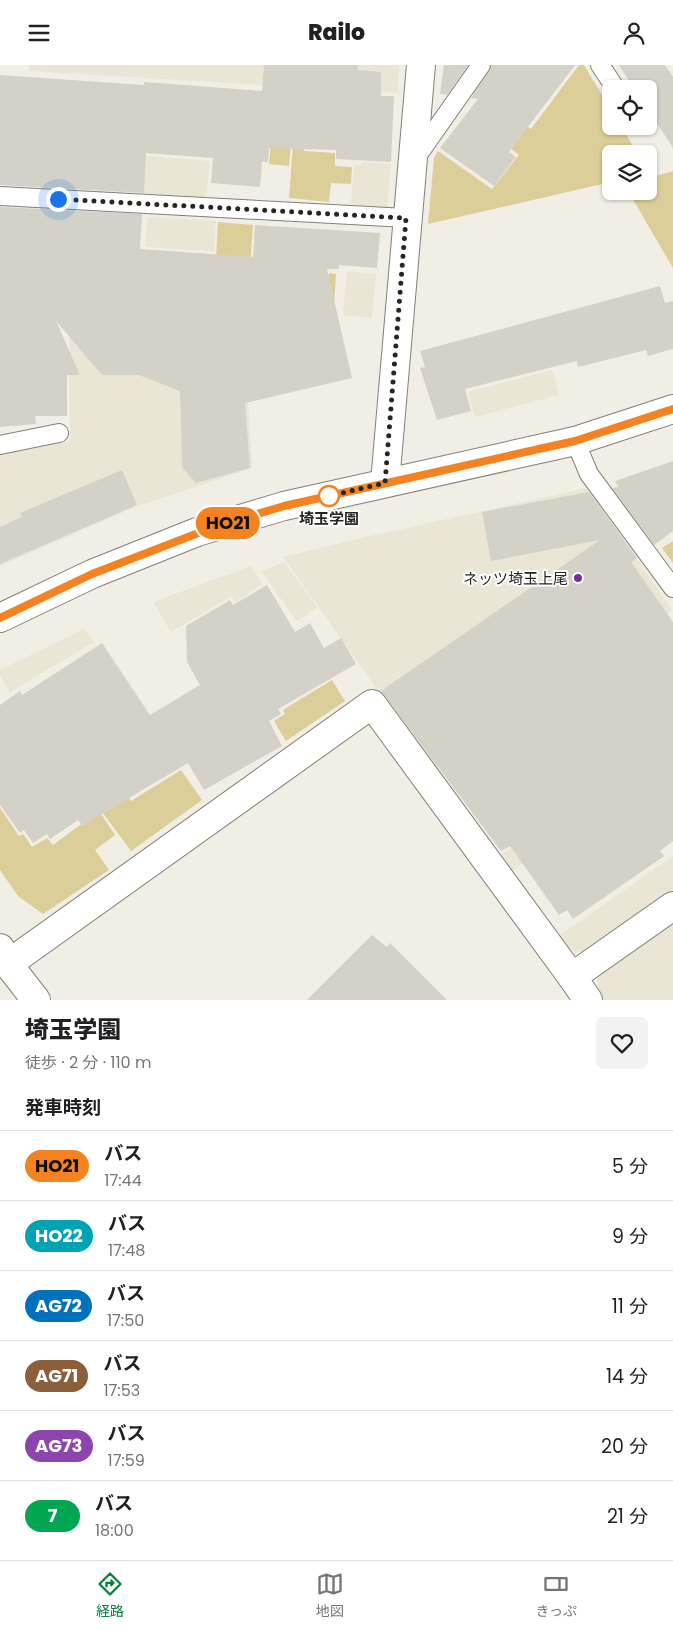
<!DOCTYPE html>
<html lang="ja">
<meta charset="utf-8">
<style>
:root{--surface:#fff;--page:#f2f2f2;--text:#202124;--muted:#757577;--line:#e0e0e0;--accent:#0b8043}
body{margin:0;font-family:Poppins,"Noto Sans JP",sans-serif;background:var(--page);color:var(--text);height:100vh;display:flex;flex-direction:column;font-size:19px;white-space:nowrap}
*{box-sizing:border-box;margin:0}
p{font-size:16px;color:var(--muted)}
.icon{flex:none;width:28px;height:28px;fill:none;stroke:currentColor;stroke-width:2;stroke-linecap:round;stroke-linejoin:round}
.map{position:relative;height:935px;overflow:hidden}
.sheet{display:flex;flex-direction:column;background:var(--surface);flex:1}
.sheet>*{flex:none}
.badge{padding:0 10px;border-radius:16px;font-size:18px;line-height:32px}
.tools{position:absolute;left:602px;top:15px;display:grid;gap:10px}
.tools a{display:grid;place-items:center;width:55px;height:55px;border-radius:8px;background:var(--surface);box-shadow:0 1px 4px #0004;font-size:25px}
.you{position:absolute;width:25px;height:25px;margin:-12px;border:4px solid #fff;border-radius:50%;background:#1a73e8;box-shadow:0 0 0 8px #1a73e833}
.map>.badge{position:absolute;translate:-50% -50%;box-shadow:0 0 0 2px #fff}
h2{padding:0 25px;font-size:19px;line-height:45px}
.round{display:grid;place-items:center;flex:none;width:52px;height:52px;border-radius:8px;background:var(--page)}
.summary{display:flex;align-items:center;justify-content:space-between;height:85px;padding:0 25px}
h1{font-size:24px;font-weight:800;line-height:38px}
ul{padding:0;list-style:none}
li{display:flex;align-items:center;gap:15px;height:70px;padding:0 25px;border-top:1px solid var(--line)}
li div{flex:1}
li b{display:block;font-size:19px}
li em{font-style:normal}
li .badge{min-width:55px;font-weight:700;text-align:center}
header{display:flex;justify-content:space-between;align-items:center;height:65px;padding:0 25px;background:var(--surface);font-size:22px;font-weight:800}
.dock{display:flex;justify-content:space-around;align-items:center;height:70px;border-top:1px solid var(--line);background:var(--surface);font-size:14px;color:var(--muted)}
.dock a{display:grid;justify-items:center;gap:2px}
.dock .active{color:var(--accent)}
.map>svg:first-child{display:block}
</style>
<header><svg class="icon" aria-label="menu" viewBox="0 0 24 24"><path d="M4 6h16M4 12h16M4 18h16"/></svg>Railo<svg class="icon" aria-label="person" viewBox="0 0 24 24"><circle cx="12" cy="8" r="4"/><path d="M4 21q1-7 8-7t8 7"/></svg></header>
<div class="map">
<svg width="673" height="935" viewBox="0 0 673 935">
<rect width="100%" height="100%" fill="#f1eee5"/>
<g fill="#eae5d4">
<polygon points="29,0 399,0 398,28 29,6"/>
<polygon points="137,90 210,96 206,134 134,127"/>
<polygon points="363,97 391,99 387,142 351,139 354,100 362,100"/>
<polygon points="147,152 216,156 214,186 145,182"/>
<polygon points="347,206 376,209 372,253 343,250"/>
<polygon points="69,262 244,268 252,403 135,442 0,501 0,390 70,376"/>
<polygon points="552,305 559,330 475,352 468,327"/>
<polygon points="588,423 672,545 435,706 283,492 370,471"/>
<polygon points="284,497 317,542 297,556 261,506"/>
<polygon points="251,501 262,519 235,537 232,531 171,567 153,537"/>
<polygon points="84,564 94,577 10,627 0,611 0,605"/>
<polygon points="560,750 571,765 510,807 499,791"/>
<polygon points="673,791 673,825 582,888 567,883 559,871"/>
<polygon points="673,853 673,935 604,935 597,925 599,904"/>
</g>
<g fill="#dcce98">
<polygon points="579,0 584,0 611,45 611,61 621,61 638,89 611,89 611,117 428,159 434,93 438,86 492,124 519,90 488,66 504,46 531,64"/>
<polygon points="297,25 308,26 304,86 335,88 335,101 352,102 351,119 331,118 329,137 289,133"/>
<polygon points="295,27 289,101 269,99 272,67"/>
<polygon points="673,106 673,203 628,126 649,126 649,113"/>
<polygon points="218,157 253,160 249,218 327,235 329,208 336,209 333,256 213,248"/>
<polygon points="673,476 673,498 662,483"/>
<polygon points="332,615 345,636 286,676 274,656 285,649 283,645"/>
<polygon points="106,698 131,736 181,705 202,735 131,786 80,717"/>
<polygon points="0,743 19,771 23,769 32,782 47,773 53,780 99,746 115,770 95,785 109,805 43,849 18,831 0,805"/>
</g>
<g fill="#d4d2c8">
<polygon points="264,0 358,0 357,5 381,7 381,31 394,31 391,97 336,94 336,85 269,83 268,97 262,97 260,122 211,118 213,93 146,88 144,128 0,120 0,10 144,20 144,17 262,26"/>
<polygon points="444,0 468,0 447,30 440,29"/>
<polygon points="491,0 575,0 509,87 516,92 494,121 440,83 478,34 471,33"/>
<polygon points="619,0 665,0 673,12 673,83 649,46 649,24 634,24"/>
<polygon points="0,142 142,149 140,184 253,192 255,160 380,168 377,203 339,200 339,204 327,204 352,313 245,338 250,403 196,418 182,402 180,326 139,310 102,310 56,256 80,310 67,310 67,351 35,351 36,359 0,362"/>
<polygon points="660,221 665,238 673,236 673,284 648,291 646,285 578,302 577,296 465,324 471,346 437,355 420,303 425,302 420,286"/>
<polygon points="673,396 673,466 654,480 612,423 619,422 615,416"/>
<polygon points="122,405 137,440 0,499 0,462 22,452 20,448"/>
<polygon points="589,427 637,493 631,497 673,557 673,776 660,786 664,791 573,854 567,845 559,850 510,781 501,786 381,626 600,475 491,496 482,447"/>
<polygon points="267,520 295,567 310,558 324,583 341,573 356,599 278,644 281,649 269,656 282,681 204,725 188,698 82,761 78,755 50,774 47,769 33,778 24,765 20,768 0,740 0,640 20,626 22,630 102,578 150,650 200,620 187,597 186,561 230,535 233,540"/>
<polygon points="372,870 387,882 390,878 447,935 307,935"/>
</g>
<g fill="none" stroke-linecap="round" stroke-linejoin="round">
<g stroke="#827f77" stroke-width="20">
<g id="service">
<polyline points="600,0 616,24"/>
<polyline points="415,94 481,0"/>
<polyline points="0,131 406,153"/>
<polyline points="575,376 589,409 673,523"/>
<polyline points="0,380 59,368"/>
</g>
</g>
<g stroke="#827f77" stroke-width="30">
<g id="minor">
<polyline points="0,883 8,899 36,935"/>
<polyline points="8,899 372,639 572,912"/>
<polyline points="588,935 572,912 673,841"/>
</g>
</g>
<g stroke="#827f77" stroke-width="30">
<polyline id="tertiary" points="385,418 421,0"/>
</g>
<g stroke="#827f77" stroke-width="30">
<polyline id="secondary" points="0,553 92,509 197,467 284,441 575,376 673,344"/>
</g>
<use href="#service" stroke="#fff" stroke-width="18"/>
<use href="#minor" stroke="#fff" stroke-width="28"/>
<use href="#tertiary" stroke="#fff" stroke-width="28"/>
<use href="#secondary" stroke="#fff" stroke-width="28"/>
</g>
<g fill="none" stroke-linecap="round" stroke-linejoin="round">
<g stroke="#fff" stroke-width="11">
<polyline id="line" points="0,553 92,509 214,462 284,441 575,376 673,344"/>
</g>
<use href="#line" stroke="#f58220" stroke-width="8"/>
<polyline stroke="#272623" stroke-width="5" stroke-dasharray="0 9" points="58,134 406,153 385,418 329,431"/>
</g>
<circle fill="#fff" stroke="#f58220" stroke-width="2.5" cx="329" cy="431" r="10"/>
<circle fill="#7031a6" stroke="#fff" stroke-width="2" cx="578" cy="513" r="5"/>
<g text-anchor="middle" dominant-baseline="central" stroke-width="4" stroke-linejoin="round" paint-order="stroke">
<g font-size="15" font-weight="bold" fill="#272623" stroke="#fff">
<text x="329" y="453">埼玉学園</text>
</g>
<g font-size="15" fill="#272623" stroke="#fff" text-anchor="end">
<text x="568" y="513">ネッツ埼玉上尾</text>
</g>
</g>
</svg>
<div class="tools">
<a><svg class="icon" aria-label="locate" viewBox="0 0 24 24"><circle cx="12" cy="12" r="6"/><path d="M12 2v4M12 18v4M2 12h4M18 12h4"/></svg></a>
<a><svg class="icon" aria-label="layers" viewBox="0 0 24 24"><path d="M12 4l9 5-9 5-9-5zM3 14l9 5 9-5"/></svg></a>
</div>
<div class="you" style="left:58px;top:134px"></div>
<b class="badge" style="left:228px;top:458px;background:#f58220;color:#111">HO21</b>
</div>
<section class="sheet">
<div class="summary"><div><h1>埼玉学園</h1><p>徒歩 · 2 分 · 110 m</p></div><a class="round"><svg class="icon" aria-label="heart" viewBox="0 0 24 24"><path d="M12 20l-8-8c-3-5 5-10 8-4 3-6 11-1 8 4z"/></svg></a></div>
<h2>発車時刻</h2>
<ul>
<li><span class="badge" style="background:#f58220;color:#111">HO21</span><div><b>バス</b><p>17:44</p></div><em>5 分</em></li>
<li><span class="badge" style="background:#00a3b4;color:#fff">HO22</span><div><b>バス</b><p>17:48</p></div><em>9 分</em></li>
<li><span class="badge" style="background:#0072bc;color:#fff">AG72</span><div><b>バス</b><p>17:50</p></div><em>11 分</em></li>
<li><span class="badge" style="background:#8b5e3c;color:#fff">AG71</span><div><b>バス</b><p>17:53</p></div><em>14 分</em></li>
<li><span class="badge" style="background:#8e44ad;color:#fff">AG73</span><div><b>バス</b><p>17:59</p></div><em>20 分</em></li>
<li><span class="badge" style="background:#00a651;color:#fff">7</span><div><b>バス</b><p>18:00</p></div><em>21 分</em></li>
</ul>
</section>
<nav class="dock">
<a class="active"><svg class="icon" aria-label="directions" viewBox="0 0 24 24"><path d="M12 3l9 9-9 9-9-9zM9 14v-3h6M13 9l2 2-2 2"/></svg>経路</a>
<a><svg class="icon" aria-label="map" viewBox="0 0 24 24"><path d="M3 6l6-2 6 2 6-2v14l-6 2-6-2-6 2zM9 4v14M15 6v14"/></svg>地図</a>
<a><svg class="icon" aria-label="tickets" viewBox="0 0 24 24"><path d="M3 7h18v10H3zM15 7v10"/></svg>きっぷ</a>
</nav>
